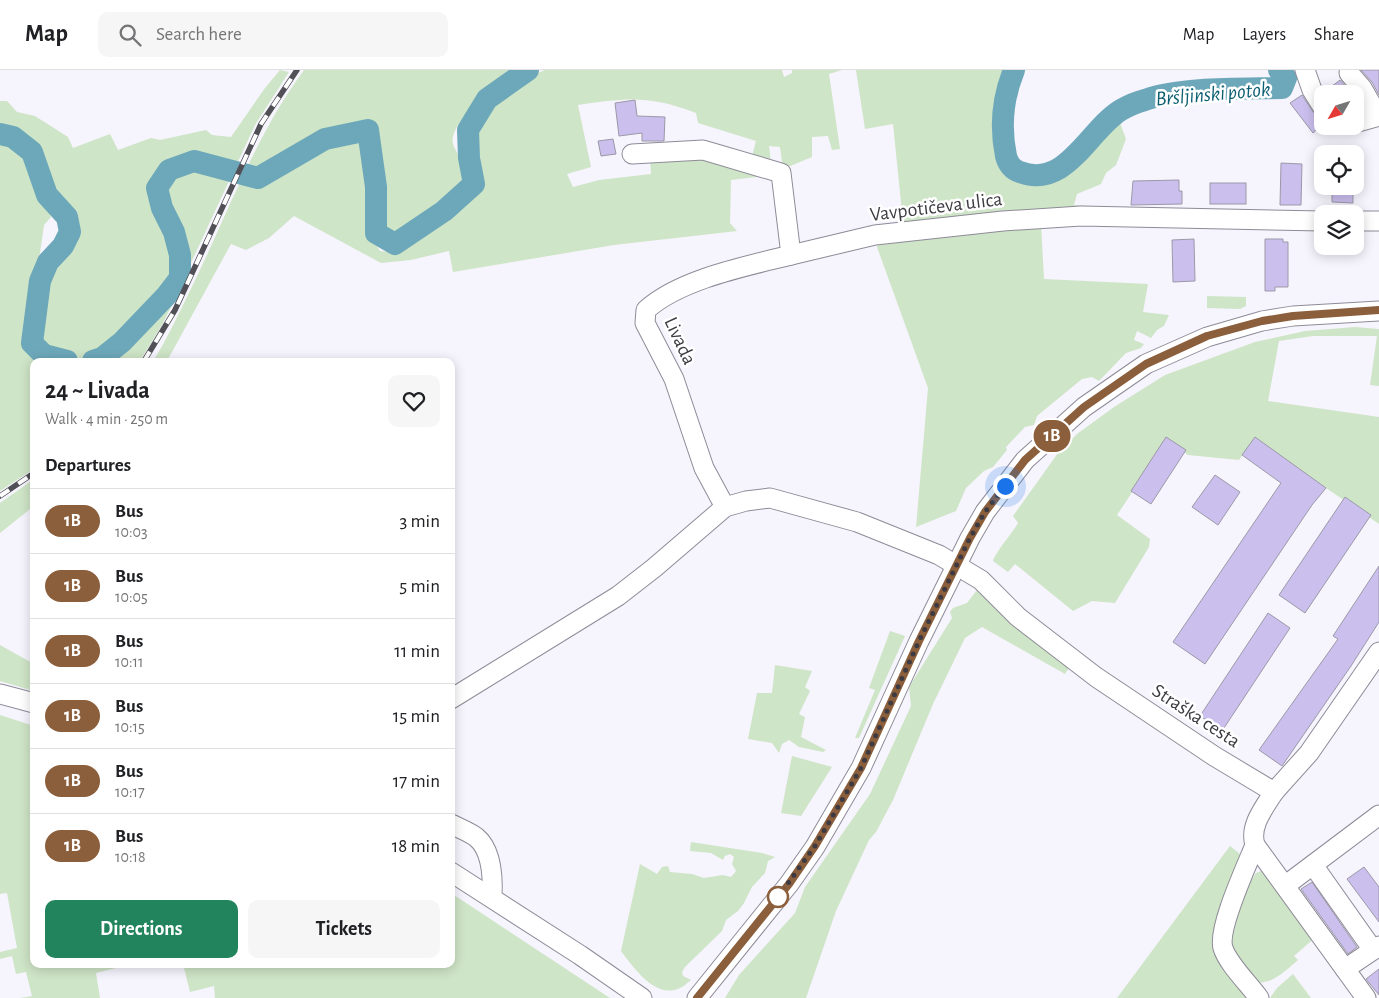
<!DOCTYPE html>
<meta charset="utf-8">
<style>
:root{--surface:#fff;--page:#f6f6f6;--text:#202124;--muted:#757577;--line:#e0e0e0;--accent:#22845d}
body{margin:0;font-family:"Alegreya Sans",sans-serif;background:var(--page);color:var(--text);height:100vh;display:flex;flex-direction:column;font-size:19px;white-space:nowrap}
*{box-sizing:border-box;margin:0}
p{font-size:16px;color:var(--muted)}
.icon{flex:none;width:28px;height:28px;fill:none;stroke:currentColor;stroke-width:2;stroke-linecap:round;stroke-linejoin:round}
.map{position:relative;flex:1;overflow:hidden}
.sheet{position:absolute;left:30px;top:288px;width:425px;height:610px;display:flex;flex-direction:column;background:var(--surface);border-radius:10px;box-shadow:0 2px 12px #0003}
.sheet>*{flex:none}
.badge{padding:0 10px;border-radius:16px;font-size:18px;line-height:32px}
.needle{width:32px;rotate:231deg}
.tools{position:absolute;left:1314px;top:15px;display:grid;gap:10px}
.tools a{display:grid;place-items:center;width:50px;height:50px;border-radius:10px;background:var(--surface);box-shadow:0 2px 12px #0003;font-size:25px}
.you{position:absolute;width:25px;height:25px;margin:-12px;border:4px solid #fff;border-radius:50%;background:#1a73e8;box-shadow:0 0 0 8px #1a73e833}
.map>.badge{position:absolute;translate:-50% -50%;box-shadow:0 0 0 2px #fff}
h2{padding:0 15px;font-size:19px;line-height:45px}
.round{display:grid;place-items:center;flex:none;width:52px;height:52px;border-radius:10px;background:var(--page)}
.head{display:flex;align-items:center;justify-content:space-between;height:85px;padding:0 15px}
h1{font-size:24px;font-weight:600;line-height:38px}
.cta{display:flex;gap:10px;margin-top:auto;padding:10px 15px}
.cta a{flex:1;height:58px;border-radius:10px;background:var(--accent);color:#fff;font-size:20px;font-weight:600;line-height:58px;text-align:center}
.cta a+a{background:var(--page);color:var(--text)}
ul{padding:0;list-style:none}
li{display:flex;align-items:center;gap:15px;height:65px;padding:0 15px;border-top:1px solid var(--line)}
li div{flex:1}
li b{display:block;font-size:19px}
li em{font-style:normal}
li .badge{min-width:55px;font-weight:700;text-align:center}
header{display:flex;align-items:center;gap:30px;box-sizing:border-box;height:70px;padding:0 25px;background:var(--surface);border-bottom:1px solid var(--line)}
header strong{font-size:24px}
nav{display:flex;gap:28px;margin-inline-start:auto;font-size:18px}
.search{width:350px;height:45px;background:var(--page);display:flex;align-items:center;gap:12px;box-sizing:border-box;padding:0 18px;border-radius:10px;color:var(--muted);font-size:19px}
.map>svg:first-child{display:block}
</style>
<header>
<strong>Map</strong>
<div class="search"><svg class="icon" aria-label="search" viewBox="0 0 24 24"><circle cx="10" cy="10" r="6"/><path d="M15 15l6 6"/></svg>Search here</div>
<nav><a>Map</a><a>Layers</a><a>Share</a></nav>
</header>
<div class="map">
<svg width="1379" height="928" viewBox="0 0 1379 928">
<rect width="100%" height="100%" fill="#f6f4fd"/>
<g fill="#cfe5c7">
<path d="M280 0 289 2 255 55 190 195C188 185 186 175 183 165 171 131 145 114 197 98L202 85C190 86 180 91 170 96 164 99 158 101 154 107 143 124 166 153 171 170 174 178 174 196 172 204 166 223 145 246 131 258 118 269 104 285 87 288 77 289 67 285 58 281 51 278 44 276 41 268 36 254 47 211 54 198 60 185 72 176 74 162 76 145 61 135 54 122 47 112 46 102 42 90 38 78 13 55 0 56V31H7L17 42 35 46 68 67 73 78 110 64 118 80 151 68 160 70 206 60 212 65 231 67 265 18Z"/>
<path d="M304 0H517C500 12 448 51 453 74 454 78 458 83 459 88 464 102 464 115 455 128L390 167 386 166 382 159 379 111 371 110 369 164 380 181 390 182 402 176 461 138 470 127 477 110 469 88 466 69C482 42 514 12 545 0H782L784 7 792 3V0H842L829 4 840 79 832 80 828 66 812 67V87L783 99 780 77 769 76 771 93 751 90 756 71 698 53 696 43C649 25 627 28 578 35L591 97 567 104 573 117 599 110 651 104 650 88 703 86 758 101 757 107 731 110 730 153 737 161 614 175 453 202 449 181 411 190 381 193 294 146 269 168 246 180 231 174 167 291H153C166 271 176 249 187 227 225 151 253 69 304 0Z"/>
<path d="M856 0H1005C994 23 1000 72 1005 97 1051 134 1088 80 1119 50L1126 69 1116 95 1106 103 1101 114 1077 124 1074 135 1093 136 1092 142 906 156 903 152 893 54 865 59Z"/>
<path d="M0 68H4L28 88C31 101 34 113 41 125 45 133 49 138 51 147L44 155 40 183 33 212 24 274 30 286 45 291H34V399L0 421Z"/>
<polygon points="1041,153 1044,209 1148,214 1143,242 1169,245 1164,256 1157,260 1151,268 1137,261 1134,270 1144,274 1141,278 1126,283 1099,311 1092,307 1082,309 1037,346 1034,355 1025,357 1006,377 1007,380 993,397 984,401 966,418 956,441 916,457 928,318 877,177 878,172"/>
<polygon points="1207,226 1246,227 1246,236 1240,239 1207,238"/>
<path d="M173 233 162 255 140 291H108C132 278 150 242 173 233Z"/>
<path d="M1355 257 1379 259V316L1370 315 1377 266H1313L1279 271 1268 331 1379 347V454L1254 369 1239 390 1188 385 1167 370 1117 445 1150 469 1149 477 1115 533 1092 531 1073 541 1015 494 1008 502 993 491C994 484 1013 462 1018 453L1013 446 1058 383 1077 364 1114 337 1165 305 1255 272 1305 261Z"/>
<polygon points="34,409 34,436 0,463 0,433"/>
<polygon points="977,520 1069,598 1065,604 982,557 965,568 933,634 893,730 876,762 869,770 836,841 806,928 725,928 739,905 795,843 805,817 870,724 911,636 909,617 952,548 950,542 953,538 967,533"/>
<polygon points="890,561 905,566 859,668 855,668 875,620 869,618"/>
<polygon points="0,575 34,594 34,621 0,611"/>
<polygon points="775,595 812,601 805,617 810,621 799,644 805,647 801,667 826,680 823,682 799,677 789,670 782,674 779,683 772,673 748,669 757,623 772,623"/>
<polygon points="0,645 34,656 34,894 132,894 96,903 100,928 20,928 32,926 26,902 16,904 12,886 0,889 0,882 17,878 7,823 0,824"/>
<polygon points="792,686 832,697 801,746 781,743"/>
<path d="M691 772 762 783 775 787 768 791 765 803 752 817 744 833 738 841 726 850 722 861 685 897 682 902 683 906 691 910C686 914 681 919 674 920 653 925 632 896 621 881L640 794 657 804 662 797 668 796 670 802 692 804 704 808 723 805 731 807 736 801 732 794 734 787 730 784 725 786 723 790 711 783 690 781Z"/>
<polygon points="1230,776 1245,788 1229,811 1234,822 1217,869 1252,928 1117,928"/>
<path d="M1261 801 1267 802 1317 866 1294 886 1298 890C1285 901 1272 915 1255 912L1234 887 1230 863 1250 812 1256 803Z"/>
<polygon points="451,823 610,928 215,928 214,916 190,922 183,894 451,894"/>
<polygon points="1293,904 1311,928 1270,928 1277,918"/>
</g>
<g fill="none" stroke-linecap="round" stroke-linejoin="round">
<g stroke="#6da8ba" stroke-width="22">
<path d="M1014 0C1003 27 1000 57 1006 86 1008 94 1013 100 1020 102 1066 120 1089 59 1121 40 1128 36 1137 32 1145 30 1181 17 1243 19 1282 18L1286 8 1279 0"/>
<polyline points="0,64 13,67 32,82 47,125 67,147 70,162 63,176 48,192 40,211 32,273 44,285 67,291"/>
<polyline points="93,291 102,288 122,272 167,225 180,208 180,185 174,162 162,138 157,118 169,100 194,91 258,108 325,69 368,60 376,117 376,163 395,174 444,141 474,114 469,88 468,60 487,29 528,0"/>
</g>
</g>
<g fill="#cbbfee" stroke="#9c99a7">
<polygon points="1361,0 1379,0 1379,25 1372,12"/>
<polygon points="1340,10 1352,24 1336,24 1331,17"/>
<polygon points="1302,25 1313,42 1322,47 1322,55 1313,63 1290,33"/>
<polygon points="635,30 637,46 665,47 664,71 642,71 642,63 619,66 615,33"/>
<polygon points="613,69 616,84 601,86 598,71"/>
<polygon points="1281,93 1302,94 1301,135 1280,135"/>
<polygon points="1179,110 1179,121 1182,121 1182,134 1131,135 1133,111"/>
<rect x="1210" y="113" width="36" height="21"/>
<polygon points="1332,116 1353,116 1353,133 1332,132"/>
<polygon points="1194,169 1195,211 1173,212 1172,170"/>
<polygon points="1265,169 1283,169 1283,172 1288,172 1288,217 1275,217 1275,221 1265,221"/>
<polygon points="1166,367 1186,380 1151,434 1131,421"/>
<polygon points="1255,367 1326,418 1312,435 1205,594 1173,572 1281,413 1242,385"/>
<polygon points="1215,405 1240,422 1218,455 1192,437"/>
<polygon points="1345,427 1371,445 1305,543 1279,525"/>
<polygon points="1379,496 1379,552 1351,596 1282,696 1259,680 1338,569 1333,566"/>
<polygon points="1268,543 1290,558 1222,661 1200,646"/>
<polygon points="1364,797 1379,817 1379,852 1347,809"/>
<polygon points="1312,812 1357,877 1348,884 1301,819"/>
<polygon points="1379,899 1379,925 1366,909"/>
</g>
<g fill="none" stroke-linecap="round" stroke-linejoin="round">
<g stroke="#8e8b98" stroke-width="21">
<g id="minor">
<polyline points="1305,0 1312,20 1322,36"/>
<polyline points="1349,3 1362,18 1378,46"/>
<polyline points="1355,53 1379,46"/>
<polyline points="632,84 703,80 781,103 791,185 875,165 1003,151 1081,146 1322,151"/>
<polyline points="1355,151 1379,151"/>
<path d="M725 437 704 398 674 309 645 253 646 240C680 209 747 196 791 185"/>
<polyline points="0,624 34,633"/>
<polyline points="451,629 618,526 654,498 725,437 746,431 770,428 857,452 939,485 981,510 1018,547 1096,607 1214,686 1274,722 1309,683 1379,582"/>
<path d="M1274 722C1264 738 1249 756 1255 775L1366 928"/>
<path d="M451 754C459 758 469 762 476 767 492 780 493 808 492 827"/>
<path d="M1255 775C1247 795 1217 859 1223 878 1228 894 1249 914 1259 928"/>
<polyline points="1313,795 1373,880"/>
<polyline points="451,802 580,885 642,928"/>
<polyline points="1286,815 1379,745"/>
<polyline points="1345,899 1379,876"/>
<polyline points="697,928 789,814 815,777 861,698 919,571 970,468 985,442 1025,390 1084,337 1146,294 1207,267 1262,251 1293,246 1379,241"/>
</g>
</g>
<use href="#minor" stroke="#fff" stroke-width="19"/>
<g stroke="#525057" stroke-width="5.5">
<g id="rail">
<polyline points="144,291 175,240 261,54 297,0"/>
<polyline points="0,426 34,403"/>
</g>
</g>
<use href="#rail" stroke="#fff" stroke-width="4" stroke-dasharray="11" stroke-linecap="butt"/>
</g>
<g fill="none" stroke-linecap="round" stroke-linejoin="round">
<g stroke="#fff" stroke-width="11">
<polyline id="line" points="697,928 789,814 815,776 861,698 919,571 970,468 985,442 1025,390 1084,337 1146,294 1207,266 1262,251 1293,246 1379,240"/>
</g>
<use href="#line" stroke="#8b5e3c" stroke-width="8"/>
<polyline stroke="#3d3b41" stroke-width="5" stroke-dasharray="0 9" points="778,827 815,776 861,698 919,571 970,468 985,442 1005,416"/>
</g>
<circle fill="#fff" stroke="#8b5e3c" stroke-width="2.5" cx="778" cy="827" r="10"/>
<g text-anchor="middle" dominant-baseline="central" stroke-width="5" stroke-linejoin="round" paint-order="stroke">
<g font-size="20" fill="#3d3b41" stroke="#fff">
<text transform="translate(936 137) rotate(-7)">Vavpotičeva ulica</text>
<text transform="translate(680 271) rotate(65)">Livada</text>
<text transform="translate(1196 646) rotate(33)">Straška cesta</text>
</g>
<g font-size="21" font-style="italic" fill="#0c5e71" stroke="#fff">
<text transform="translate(1213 24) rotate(-5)">Bršljinski potok</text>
</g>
</g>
</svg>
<div class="tools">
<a><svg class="needle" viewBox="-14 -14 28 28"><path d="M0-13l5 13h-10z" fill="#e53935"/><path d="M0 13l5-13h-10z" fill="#757577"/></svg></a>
<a><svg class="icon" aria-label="locate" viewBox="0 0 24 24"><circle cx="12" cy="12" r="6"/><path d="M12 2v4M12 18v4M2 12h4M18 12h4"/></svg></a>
<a><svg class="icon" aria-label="layers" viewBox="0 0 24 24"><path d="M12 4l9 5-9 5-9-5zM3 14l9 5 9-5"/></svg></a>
</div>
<div class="you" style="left:1005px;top:416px"></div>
<b class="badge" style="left:1052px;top:366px;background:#8b5e3c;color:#fff">1B</b>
<section class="sheet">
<div class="head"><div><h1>24 ~ Livada</h1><p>Walk · 4 min · 250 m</p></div><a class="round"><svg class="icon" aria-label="heart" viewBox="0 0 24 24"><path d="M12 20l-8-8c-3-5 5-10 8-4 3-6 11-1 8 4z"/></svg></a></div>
<h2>Departures</h2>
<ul>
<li><span class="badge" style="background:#8b5e3c;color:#fff">1B</span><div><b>Bus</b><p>10:03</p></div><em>3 min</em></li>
<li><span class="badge" style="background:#8b5e3c;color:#fff">1B</span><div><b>Bus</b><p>10:05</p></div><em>5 min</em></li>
<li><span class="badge" style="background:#8b5e3c;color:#fff">1B</span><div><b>Bus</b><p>10:11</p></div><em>11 min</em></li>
<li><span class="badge" style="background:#8b5e3c;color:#fff">1B</span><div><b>Bus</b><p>10:15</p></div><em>15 min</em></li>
<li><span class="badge" style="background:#8b5e3c;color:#fff">1B</span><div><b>Bus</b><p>10:17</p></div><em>17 min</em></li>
<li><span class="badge" style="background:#8b5e3c;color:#fff">1B</span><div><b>Bus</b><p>10:18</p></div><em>18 min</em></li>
</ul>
<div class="cta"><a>Directions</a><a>Tickets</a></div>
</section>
</div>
